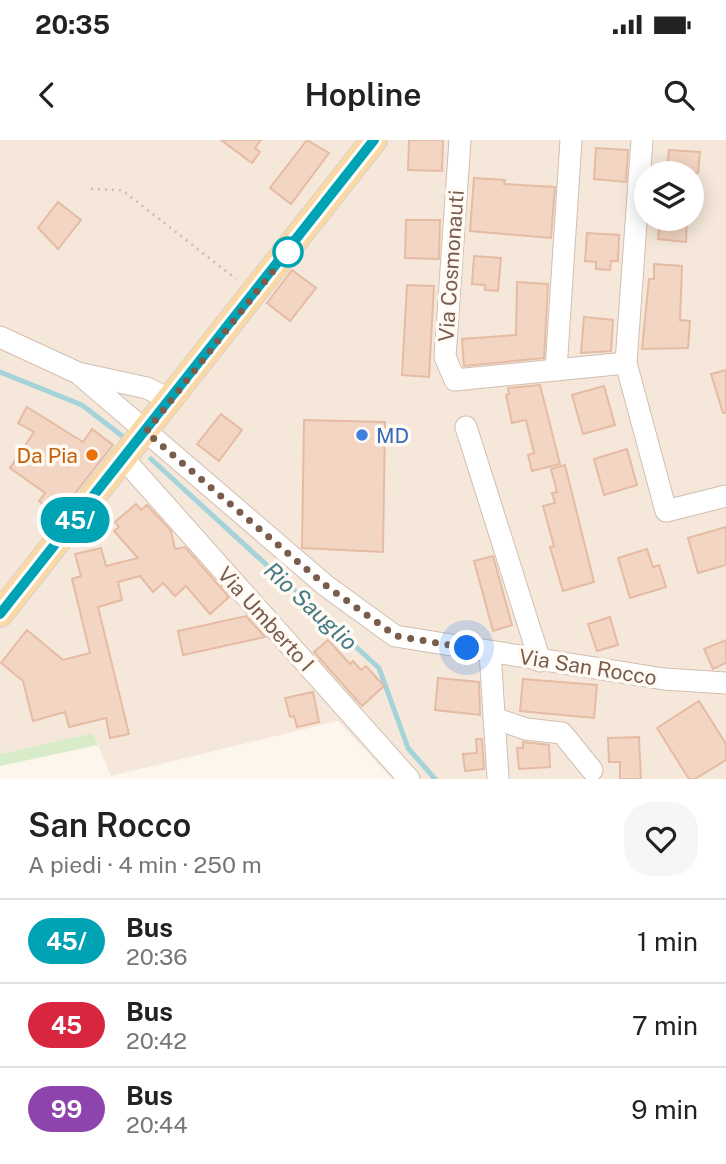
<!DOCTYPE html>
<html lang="it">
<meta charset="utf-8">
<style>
:root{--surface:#fff;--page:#f6f6f6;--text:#222;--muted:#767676;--line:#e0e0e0}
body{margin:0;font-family:"Public Sans",sans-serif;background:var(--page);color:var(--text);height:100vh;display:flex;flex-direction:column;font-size:26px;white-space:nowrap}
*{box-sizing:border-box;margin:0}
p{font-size:23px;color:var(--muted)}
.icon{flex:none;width:38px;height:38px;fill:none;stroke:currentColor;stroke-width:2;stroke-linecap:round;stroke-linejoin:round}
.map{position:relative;height:639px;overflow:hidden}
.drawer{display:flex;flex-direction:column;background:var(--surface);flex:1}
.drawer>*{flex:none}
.badge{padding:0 14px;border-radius:23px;font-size:24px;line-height:46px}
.tools{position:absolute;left:634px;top:21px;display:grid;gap:14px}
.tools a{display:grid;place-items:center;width:70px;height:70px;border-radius:50%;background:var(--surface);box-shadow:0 4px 18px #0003;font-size:35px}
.you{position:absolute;width:35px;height:35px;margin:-18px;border:5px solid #fff;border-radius:50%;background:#1a73e8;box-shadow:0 0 0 10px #1a73e833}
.map>.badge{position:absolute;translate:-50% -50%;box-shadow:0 0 0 4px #fff}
.round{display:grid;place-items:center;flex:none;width:74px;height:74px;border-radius:28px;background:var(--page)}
.summary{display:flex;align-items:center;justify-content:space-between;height:119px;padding:0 28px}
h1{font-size:33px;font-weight:600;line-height:52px}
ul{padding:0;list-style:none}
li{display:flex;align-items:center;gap:21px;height:84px;padding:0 28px;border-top:2px solid var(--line)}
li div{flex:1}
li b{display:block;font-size:26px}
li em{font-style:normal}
li .badge{min-width:77px;font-weight:700;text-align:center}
.status{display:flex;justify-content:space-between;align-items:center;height:49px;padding:0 35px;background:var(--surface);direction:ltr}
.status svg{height:19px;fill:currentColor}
header{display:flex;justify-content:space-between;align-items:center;height:91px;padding:0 28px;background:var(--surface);font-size:32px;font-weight:600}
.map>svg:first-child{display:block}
</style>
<div class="status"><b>20:35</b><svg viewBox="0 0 49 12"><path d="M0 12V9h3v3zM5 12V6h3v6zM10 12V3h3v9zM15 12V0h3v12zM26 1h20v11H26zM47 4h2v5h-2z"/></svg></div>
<header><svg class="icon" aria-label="back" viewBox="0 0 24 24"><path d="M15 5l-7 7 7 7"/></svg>Hopline<svg class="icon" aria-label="search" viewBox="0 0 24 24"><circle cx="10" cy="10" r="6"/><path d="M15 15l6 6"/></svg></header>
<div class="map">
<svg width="726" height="639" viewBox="0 0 726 639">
<rect width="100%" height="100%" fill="#fdf6ec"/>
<path fill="#f5e8da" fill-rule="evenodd" d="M0 0H726V639H392L338 581 111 636 93 593 0 614ZM646 33H691V79H646Z"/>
<polygon fill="#d8ecc9" points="93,593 98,605 0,626 0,614"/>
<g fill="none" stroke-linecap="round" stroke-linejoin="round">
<g stroke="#a5d3da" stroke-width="5">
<polyline points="0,232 82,265 126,299"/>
<polyline points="151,319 379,528 408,608 435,639"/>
</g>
</g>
<g fill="#f3d5c3" stroke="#e6bba3" stroke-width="2">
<polygon points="221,0 261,0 255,8 260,12 252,23"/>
<polygon points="307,0 329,13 291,64 270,48"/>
<polygon points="409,0 443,0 442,31 408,30"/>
<polygon points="596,8 628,10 626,42 594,39"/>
<polygon points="669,10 700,12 698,33 667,33"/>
<polygon points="474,38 505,40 504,44 555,47 551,98 470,91"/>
<polygon points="58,62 81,80 58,109 38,88"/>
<polygon points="660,79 687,79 686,102 658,99"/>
<polygon points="406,80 440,80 439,119 405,118"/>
<polygon points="587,93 619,95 618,121 611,121 610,130 596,129 596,122 585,121"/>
<polygon points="474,116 501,118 498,151 485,150 485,145 472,144"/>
<polygon points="654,124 682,126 680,180 690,181 688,208 642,209 649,139 654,139"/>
<polygon points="292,130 316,148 290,181 267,163"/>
<polygon points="517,142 548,144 544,218 464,226 462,199 516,195"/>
<polygon points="407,145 434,146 429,237 402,235"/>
<polygon points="584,177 613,180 611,211 581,213"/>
<polygon points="726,230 726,273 723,273 711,234"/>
<polygon points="540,245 560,324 532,331 528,315 534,313 526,280 512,283 506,255 509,254 508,248"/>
<polygon points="604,246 615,285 583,294 572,255"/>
<polygon points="27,267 83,302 92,289 113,305 58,375 39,361 45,353 10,328 34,292 18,283"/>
<polygon points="221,274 242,290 219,321 197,304"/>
<polygon points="304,280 385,282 383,412 302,408"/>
<polygon points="627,309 637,345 604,355 594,319"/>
<polygon points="565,325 594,442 563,451 550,407 554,406 543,366 555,363 552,353 557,352 551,329"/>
<polygon points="136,364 141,370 147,365 171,391 175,409 185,407 229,457 210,474 186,446 175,456 163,443 153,452 140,436 118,442 122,460 98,467 129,594 110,598 106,578 69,587 65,572 33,581 23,541 1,523 27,490 63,520 90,513 72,439 81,436 75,414 101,408 106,426 138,418 114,391 119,387 115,382"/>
<polygon points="726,387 726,425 698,433 688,398"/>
<polygon points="647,409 653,427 659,425 666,447 630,458 618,418"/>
<polygon points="493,416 512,485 493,491 474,421"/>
<polygon points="246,476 265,497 183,515 178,491"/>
<polygon points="610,477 618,505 597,511 588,484"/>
<polygon points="328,500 350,524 353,521 361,530 366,526 384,546 362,566 314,512"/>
<polygon points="726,500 726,523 713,529 704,509"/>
<polygon points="438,538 479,542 480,575 435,570"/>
<polygon points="523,539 597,545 594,578 520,571"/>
<polygon points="313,552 319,582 297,587 294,576 290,577 285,558"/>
<polygon points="699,561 726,604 726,620 695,639 689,639 657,588"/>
<polygon points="639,597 641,639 620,639 620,622 609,622 608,598"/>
<polygon points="476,599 482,599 484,629 465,631 463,614 477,613"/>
<polygon points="523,602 549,605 550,627 519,629 517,608 523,608"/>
</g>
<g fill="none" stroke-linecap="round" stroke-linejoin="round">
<g stroke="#d1beb0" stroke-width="23">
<g id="minor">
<polyline points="460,0 445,217 455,240 626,223 666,371 726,356"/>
<polyline points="0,197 78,233 147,248 171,260"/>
<polyline points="626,223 642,0"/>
<polyline points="556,230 571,0"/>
<polyline points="78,233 325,445 395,496 664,539 726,543"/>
<polyline points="466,287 540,521"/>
<polyline points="124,319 409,639"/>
<polyline points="490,512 498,638"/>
<polyline points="494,578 526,589 562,593 592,630"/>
</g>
</g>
<g stroke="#dad1cd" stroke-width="28">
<polyline id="major" points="0,474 374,0"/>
</g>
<polyline stroke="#d9b8a5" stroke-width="2.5" stroke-dasharray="2 5" stroke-linecap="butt" points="91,49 122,50 236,139"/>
<use href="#minor" stroke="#fff" stroke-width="21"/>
<use href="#major" stroke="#fbd9a5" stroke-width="26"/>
</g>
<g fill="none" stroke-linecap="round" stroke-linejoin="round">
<g stroke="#fff" stroke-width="16">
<polyline id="line" points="0,474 374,0"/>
</g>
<use href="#line" stroke="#00a3b4" stroke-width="10"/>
<polyline stroke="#7a5c4d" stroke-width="7" stroke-dasharray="0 12.6" points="288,112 146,292 325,445 396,496 467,508"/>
</g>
<circle fill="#fff" stroke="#00a3b4" stroke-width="3.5" cx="288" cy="112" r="14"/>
<circle fill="#3f7fe0" stroke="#fffaf3" stroke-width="2.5" cx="362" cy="295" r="7"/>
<circle fill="#e8710a" stroke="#fffaf3" stroke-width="2.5" cx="92" cy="315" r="7"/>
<g text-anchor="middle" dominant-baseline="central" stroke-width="7" stroke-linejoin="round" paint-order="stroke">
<g font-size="21" fill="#7a5c4d" stroke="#fffaf3">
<text transform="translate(451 126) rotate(-86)">Via Cosmonauti</text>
<text transform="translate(266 479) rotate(48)">Via Umberto I</text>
<text transform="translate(588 527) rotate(9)">Via San Rocco</text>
</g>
<g font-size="21" fill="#366cbe" stroke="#fffaf3" text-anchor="start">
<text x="376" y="295">MD</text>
</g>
<g font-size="21" fill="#c56008" stroke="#fffaf3" text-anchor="end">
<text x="78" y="315">Da Pia</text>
</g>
<g font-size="23" font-style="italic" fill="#437c86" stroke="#fffaf3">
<text transform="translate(311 466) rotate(43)">Rio Sauglio</text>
</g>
</g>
</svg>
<div class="tools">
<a><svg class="icon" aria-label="layers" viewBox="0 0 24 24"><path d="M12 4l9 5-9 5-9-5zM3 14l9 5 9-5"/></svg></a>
</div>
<div class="you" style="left:467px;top:508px"></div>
<b class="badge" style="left:75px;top:380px;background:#00a3b4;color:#fff">45/</b>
</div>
<section class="drawer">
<div class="summary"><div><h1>San Rocco</h1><p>A piedi · 4 min · 250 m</p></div><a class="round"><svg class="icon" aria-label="heart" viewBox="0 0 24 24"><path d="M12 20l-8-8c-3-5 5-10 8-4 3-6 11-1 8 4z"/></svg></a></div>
<ul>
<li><span class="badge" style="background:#00a3b4;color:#fff">45/</span><div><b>Bus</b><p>20:36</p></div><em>1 min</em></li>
<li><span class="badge" style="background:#d7263d;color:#fff">45</span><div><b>Bus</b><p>20:42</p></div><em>7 min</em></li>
<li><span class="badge" style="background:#8e44ad;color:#fff">99</span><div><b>Bus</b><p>20:44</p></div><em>9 min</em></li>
</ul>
</section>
